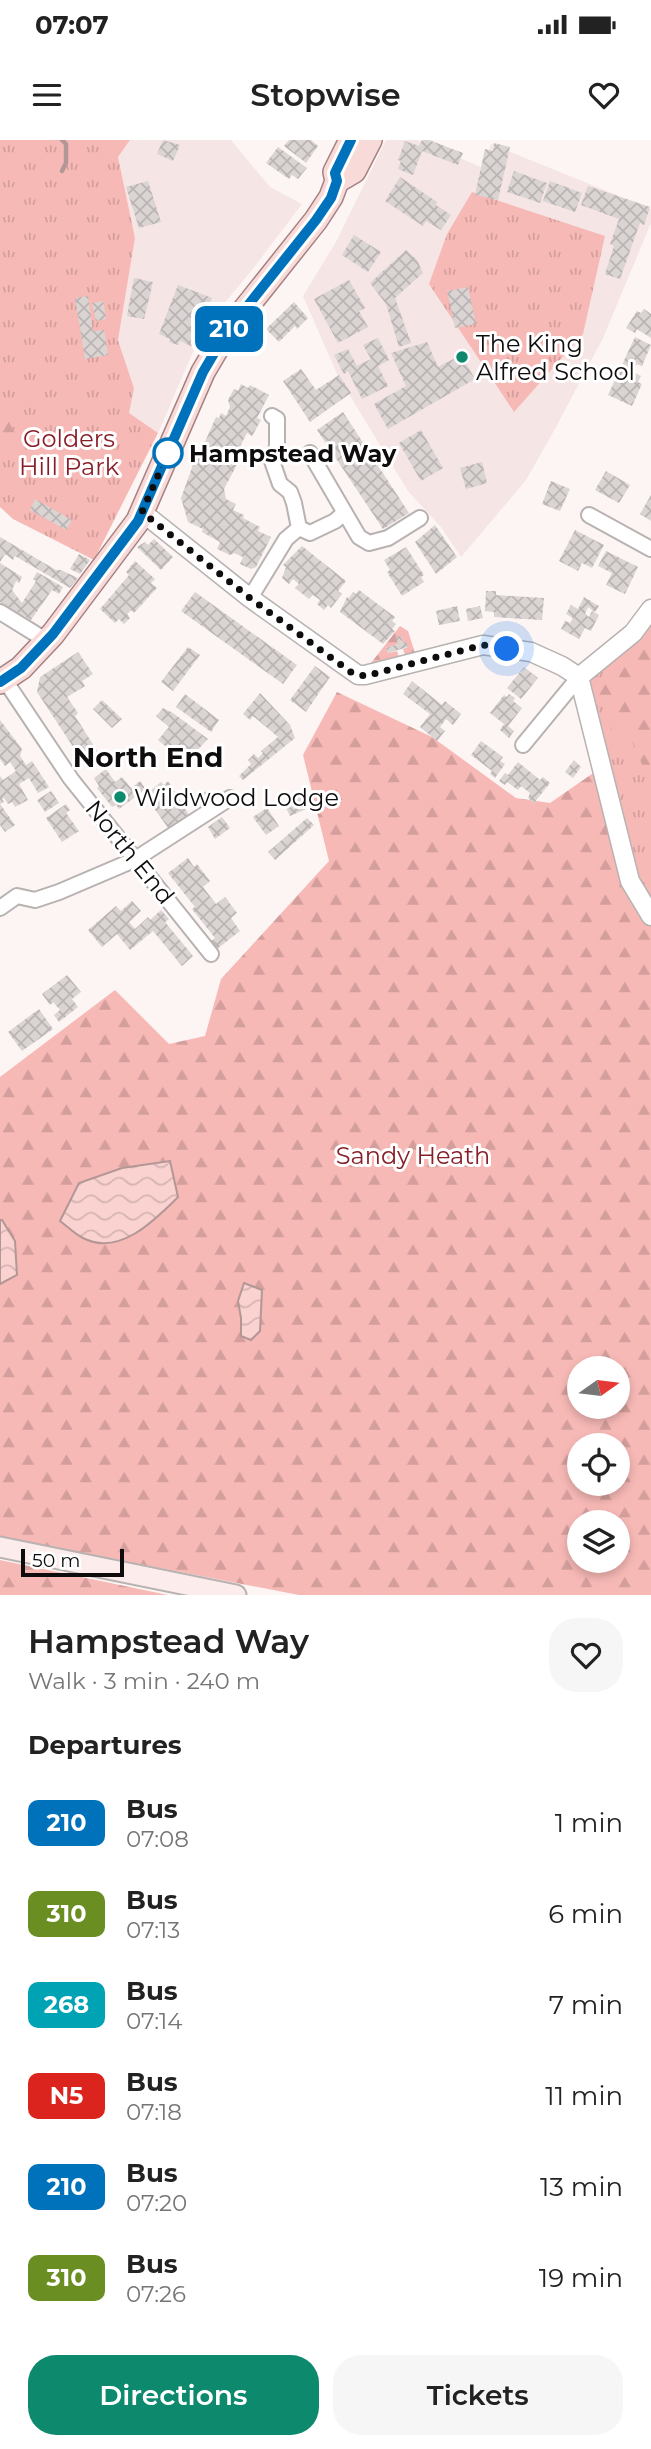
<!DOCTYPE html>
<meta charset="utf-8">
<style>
:root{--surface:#fff;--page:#f6f6f6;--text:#222;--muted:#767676;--accent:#0d8a6e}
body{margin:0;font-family:Montserrat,sans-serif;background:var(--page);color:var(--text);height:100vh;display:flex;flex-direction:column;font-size:26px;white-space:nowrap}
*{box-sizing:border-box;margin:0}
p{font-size:23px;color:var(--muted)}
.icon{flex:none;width:38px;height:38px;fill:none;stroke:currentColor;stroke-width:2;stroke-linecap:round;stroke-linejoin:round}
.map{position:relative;height:1455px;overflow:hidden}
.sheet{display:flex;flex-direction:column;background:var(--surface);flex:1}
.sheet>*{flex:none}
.badge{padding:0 14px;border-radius:10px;font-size:24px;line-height:46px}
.needle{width:46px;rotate:76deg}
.tools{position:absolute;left:567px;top:1216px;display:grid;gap:14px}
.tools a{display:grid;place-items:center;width:63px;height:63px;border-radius:50%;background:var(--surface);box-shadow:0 4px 10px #0003;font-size:35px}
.scale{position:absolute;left:21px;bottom:18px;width:103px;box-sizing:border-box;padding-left:7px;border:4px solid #0e0c0c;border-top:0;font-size:19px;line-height:24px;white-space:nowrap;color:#0e0c0c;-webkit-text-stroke:5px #fff;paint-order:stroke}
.you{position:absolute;width:35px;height:35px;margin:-18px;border:5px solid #fff;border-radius:50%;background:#1a73e8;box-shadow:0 0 0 10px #1a73e833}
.map>.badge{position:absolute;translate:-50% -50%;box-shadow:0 0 0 4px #fff}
h2{padding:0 28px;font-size:26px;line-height:63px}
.round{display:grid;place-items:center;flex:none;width:74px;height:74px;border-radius:28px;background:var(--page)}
.summary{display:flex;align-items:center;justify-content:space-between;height:119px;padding:0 28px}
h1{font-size:33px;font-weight:600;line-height:52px}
.cta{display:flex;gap:14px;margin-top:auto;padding:14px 28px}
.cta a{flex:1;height:80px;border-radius:28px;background:var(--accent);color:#fff;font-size:28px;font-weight:600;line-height:80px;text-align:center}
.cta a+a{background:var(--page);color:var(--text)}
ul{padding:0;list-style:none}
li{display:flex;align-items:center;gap:21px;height:91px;padding:0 28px}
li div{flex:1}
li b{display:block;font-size:26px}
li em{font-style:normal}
li .badge{min-width:77px;font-weight:700;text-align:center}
.status{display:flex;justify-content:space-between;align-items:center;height:49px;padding:0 35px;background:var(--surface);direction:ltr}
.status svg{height:19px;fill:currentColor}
header{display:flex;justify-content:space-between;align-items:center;height:91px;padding:0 28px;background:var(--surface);font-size:32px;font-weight:600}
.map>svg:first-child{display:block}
</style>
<div class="status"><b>07:07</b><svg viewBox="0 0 49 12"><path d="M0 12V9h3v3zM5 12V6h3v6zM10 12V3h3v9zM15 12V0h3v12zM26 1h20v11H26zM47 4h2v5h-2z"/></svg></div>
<header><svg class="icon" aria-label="menu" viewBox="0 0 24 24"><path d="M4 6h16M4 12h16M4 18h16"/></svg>Stopwise<svg class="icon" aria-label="heart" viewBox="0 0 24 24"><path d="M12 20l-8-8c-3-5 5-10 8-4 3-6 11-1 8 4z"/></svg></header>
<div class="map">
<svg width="651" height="1455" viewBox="0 0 651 1455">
<defs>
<pattern id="grass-tufts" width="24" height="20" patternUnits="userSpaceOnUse" patternTransform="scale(1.75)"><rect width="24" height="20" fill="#f7b9b6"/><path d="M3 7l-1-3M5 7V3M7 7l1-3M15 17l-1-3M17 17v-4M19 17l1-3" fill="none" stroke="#d39e9b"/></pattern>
<pattern id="forest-firs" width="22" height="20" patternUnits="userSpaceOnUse" patternTransform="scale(1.75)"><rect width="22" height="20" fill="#f7b9b6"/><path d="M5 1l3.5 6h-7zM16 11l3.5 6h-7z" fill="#d39e9b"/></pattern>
<pattern id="water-waves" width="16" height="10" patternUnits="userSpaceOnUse" patternTransform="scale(1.75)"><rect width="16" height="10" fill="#fad3d1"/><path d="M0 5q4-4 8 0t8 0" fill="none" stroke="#d5b4b2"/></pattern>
<pattern id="building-cross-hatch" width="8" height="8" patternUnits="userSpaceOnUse" patternTransform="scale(1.75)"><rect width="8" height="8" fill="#dad4d3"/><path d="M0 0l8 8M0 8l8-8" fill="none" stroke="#bab5b4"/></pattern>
</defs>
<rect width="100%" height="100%" fill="#fcf5f4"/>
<g fill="#f5e5e4">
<polygon points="130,0 231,0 270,47 302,64 252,130 203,189 158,293 128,273 134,248 118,199 135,98 118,17"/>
<polygon points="386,0 418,0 483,28 491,4 651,69 651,83 603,198 556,287 526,340 461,417 441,387 408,351 338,236 303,156 336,102"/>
</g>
<g fill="url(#grass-tufts)">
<polygon points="0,0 130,0 118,17 135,98 118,200 134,248 129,273 158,293 94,420 13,379 0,367"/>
<polygon points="472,52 605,96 583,194 514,272 429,144 447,94"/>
<polygon points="651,466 651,776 630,741 579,537"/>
</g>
<g fill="url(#forest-firs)" fill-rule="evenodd">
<polygon points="0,266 17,296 0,327"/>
<polygon points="400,486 408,491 415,513 405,515 403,509 408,507 406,502 403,503 401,496 398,504 386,508 388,513 397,511 399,517 374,524 371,523"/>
<polygon points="651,487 651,648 630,594 613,596 597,549 618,517"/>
<path d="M337 552 432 597 516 658 550 663 602 627 630 741 651 776V1455H299L0 1397V1144L17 1134 2 1080H0V937L115 850 169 904 205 896 221 839 329 721 303 615ZM579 1228H618V1267H579ZM579 1306H618V1344H579ZM579 1382H618V1421H579Z"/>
<polygon points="0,1420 168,1455 0,1455"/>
</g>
<g fill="url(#water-waves)" stroke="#b39796" stroke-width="2">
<path d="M170 1021 178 1057C155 1080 119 1117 83 1098 75 1094 68 1087 60 1081L79 1043 122 1028Z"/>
<polygon points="0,1080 2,1080 15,1101 17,1135 0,1144"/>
<polygon points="244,1143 262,1150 260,1191 251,1200 241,1196 241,1178 238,1161"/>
</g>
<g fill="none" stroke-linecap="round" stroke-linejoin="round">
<polyline stroke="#b39796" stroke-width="4.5" points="62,0 66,4 66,23 62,31"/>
</g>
<g fill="url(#building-cross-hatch)">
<polygon points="163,0 180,5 173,21 157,14"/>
<polygon points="289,0 311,0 318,6 306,23 284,6"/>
<polygon points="422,0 429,0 463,13 458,25 422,11 413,35 398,29 401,21 398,20 405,1 419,6"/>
<polygon points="494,3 510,7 498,60 475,55 485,9 493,11"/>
<polygon points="278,7 307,28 298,39 292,35 289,39 266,23"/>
<polygon points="514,31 547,43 540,63 507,52"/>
<polygon points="400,37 437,62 436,65 451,75 441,90 426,81 423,86 385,61"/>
<polygon points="148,41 161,82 139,88 126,47"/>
<polygon points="550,41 582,53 575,72 543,61"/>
<polygon points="588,46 650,67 644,85 640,83 620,139 605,134 614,106 610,104 619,79 581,65"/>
<polygon points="354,95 381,112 368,132 342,115"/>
<polygon points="406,110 417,120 423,133 395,158 411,203 399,207 386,164 370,143"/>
<polygon points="134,138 153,142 144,179 127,176"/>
<polygon points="349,140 365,168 359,171 368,187 338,203 314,159"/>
<polygon points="178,145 212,158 193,207 180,201 178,205 169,202 170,199 159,194"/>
<polygon points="468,147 476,184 455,188 447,151"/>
<polygon points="88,156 93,191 104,190 108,215 85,219 75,158"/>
<polygon points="103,161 106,179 96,181 92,163"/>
<polygon points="294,162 308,178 297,189 295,186 279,202 266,189"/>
<polygon points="644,169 651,174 651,198 637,189 635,193 626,188 637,171 641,173"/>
<polygon points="635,197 651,205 642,226 637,224 633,232 641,236 638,242 642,244 632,266 608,255"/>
<polygon points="378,198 389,220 378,226 388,246 362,259 348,231 344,234 334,215 348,209 357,226 371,219 363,205"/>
<polygon points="427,202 438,227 461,215 475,239 388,289 374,264 406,246 391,213"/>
<polygon points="301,229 316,250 339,235 351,253 310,282 283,241"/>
<polygon points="241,244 248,248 250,245 269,255 257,278 261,280 252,296 247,293 235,316 240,319 224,349 226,359 236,364 233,370 244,375 243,378 260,387 258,391 271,397 256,427 251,429 240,424 243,417 234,413 230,415 217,409 220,402 202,392 203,389 188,382 181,358 193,325 191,320 196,308 201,311 216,277 219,278 221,273 226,276 230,267 228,260 234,249 238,251"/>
<polygon points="343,272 409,373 383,389 317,290"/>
<polygon points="421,290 443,328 421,341 399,303"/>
<polygon points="482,322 487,343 466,349 460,328"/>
<polygon points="606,331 630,345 619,363 595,350"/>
<polygon points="551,341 570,349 560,371 542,364"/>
<polygon points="651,355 651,381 640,374"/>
<polygon points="35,359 72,380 66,390 30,370"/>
<polygon points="435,385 457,417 436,434 415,402"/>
<polygon points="575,390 604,405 592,428 582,423 578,431 559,421"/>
<polygon points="0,397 56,430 61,430 78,438 70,448 15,416 13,420 5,414 0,422"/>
<polygon points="154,399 173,417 161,430 137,407 145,402 148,405"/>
<polygon points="302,406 346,441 338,451 342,454 331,468 328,465 324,470 317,464 320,460 313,455 309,459 295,448 299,444 293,439 289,444 282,438 286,427 283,425"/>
<polygon points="406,407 424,435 421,437 424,442 402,456 387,432 390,430 384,420"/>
<polygon points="606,411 638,427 625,454 606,445 612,433 598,426"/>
<polygon points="79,414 90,420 80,434 70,429"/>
<polygon points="135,421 155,439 151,443 157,448 134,473 131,470 127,474 130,478 124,484 119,479 115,483 100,469 129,435 126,432"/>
<polygon points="0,423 22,437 19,443 16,441 12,450 22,463 36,441 33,439 37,432 63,447 59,454 52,450 31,480 0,462"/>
<polygon points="359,450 395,477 392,481 396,484 392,489 395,491 383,504 340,472 347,457 349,458 353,452 356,454"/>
<polygon points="486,451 496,451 496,455 544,458 542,480 494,477 494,472 485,471"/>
<polygon points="195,452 297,525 283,544 181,471"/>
<polygon points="584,457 599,466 595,472 588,467 585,474 589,477 592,471 599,475 591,491 585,488 579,499 561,489 565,481 570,483 573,478 566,474 571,465 578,469"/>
<polygon points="457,466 460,481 439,485 436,471"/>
<polygon points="480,466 483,478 468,481 466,469"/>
<polygon points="401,496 403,503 406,501 408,507 388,513 386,508 398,504 396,497"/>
<polygon points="188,507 200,515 173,551 161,542"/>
<polygon points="78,512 93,534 82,541 85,546 67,557 78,573 75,576 101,617 85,625 37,552 40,537"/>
<polygon points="315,526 330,537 306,572 290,560"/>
<polygon points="524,527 538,538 521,559 507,548"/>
<polygon points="412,541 442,565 445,561 461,574 453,585 446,579 440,587 445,591 437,601 420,587 430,574 403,554"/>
<polygon points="260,553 290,585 295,598 243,640 239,636 251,624 248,620 254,614 258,618 263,613 261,611 278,597 253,576 250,580 243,574"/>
<polygon points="185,554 219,580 211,592 176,567"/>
<polygon points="509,554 515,558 513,561 522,568 508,586 514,591 509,598 500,590 504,584 490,573 504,555 507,557"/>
<polygon points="102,560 122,579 112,588 93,569"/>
<polygon points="163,568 173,573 208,599 185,623 158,600 169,587 156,576"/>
<polygon points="0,580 22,609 20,616 26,625 32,621 49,647 38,653 29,638 19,644 28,660 15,667 12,662 8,664 4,658 2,659 4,662 0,664 15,685 5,692 0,685 0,636 3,640 16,631 10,622 5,626 0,619"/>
<polygon points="481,601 503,617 500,621 505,624 495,638 490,634 492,631 471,615"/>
<polygon points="574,620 581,627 573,638 565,632"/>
<polygon points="518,622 540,640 543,637 550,643 534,663 528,658 530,653 521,646 518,650 507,642 505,645 499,641 505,633 508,635"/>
<polygon points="106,629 115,642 122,637 131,648 140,641 146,649 119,669 116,665 112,667 97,648 99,646 94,638"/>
<polygon points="168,641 191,678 171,692 151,664 156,660 149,652 161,642 164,645"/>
<polygon points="51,651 59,663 45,672 37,660"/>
<polygon points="206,651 215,660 205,670 196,661"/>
<polygon points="302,655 308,668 290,676 284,664"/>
<polygon points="66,664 70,670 66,673 79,691 62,702 46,678"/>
<polygon points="267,668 279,686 266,695 253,677"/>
<polygon points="222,677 230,688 215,699 208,687"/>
<polygon points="307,678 314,685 275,720 268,712"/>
<polygon points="188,718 194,727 197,724 210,741 203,747 216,764 225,757 237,773 231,778 240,791 217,809 211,801 215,798 192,769 195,767 168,733"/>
<polygon points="132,761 141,771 129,782 135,789 148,777 150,780 161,770 169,779 165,782 193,816 182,826 153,791 130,810 117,794 102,807 88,790 116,766 121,771"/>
<polygon points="67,835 81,852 72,859 78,867 59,882 54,875 60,870 53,862 50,865 42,854"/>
<polygon points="39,869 53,889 22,911 8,892"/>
</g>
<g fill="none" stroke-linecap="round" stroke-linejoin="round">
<g stroke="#b8b2b1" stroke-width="18">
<g id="minor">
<polyline points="310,313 359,397 369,403 388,398 420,378"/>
<polyline points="589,375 651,409"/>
<polyline points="299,388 310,393 335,381 344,373"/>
<polyline points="250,458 286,399 299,388 294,363 290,352 280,344 272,321 277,306 277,279 272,276"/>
<polyline points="0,472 47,501"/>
<polyline points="4,539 71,639 211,814"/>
<polyline points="523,605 579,537"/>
<polyline points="0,768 17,756 35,760 59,752 134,720 230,658"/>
</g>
</g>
<g stroke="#b8b2b1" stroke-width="21">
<g id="tertiary">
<polyline points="142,372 250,458 358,535 365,535 483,505 531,512 562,526 579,537"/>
<polyline points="579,537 630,741 651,776"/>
<polyline points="579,537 633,493 651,469"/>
</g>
</g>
<g stroke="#b8b2b1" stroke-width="23">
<polyline id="secondary" points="0,1407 236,1455"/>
</g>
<g stroke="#a48281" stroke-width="26">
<g id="primary">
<polyline points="337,41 354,31 370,0"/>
<polyline points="0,542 21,528 53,494 138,381 203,232 226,193 316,80 331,57 337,41 335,32 351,0"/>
</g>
</g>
<use href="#minor" stroke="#fff" stroke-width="14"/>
<use href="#tertiary" stroke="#fff" stroke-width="18"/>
<use href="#secondary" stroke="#fcedec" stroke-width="19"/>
<use href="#primary" stroke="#f8dad9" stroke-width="23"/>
</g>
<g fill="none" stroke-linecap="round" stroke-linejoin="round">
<g stroke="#fff" stroke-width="16">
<polyline id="line" points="0,542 21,528 53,494 138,381 203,232 226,193 316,80 331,58 337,41 335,33 351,0"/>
</g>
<use href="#line" stroke="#0072bc" stroke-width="10"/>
<polyline stroke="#0e0c0c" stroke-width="7" stroke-dasharray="0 12.6" points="168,313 142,372 250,458 352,533 365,536 483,505 507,509"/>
</g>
<g fill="#0d8a6e" stroke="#fff" stroke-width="2.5">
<circle cx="462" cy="217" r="7"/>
<circle cx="120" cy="657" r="7"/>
</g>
<circle fill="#fff" stroke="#0072bc" stroke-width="3.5" cx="168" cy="313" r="14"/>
<g text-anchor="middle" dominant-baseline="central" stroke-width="6" stroke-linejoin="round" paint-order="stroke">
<g font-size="24" fill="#0e0c0c" stroke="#fff" text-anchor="start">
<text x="476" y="203">The King<tspan x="476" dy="28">Alfred School</tspan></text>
<text x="134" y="657">Wildwood Lodge</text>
</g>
<g font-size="24" fill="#881f28" stroke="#fff">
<text x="69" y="298">Golders<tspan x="69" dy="28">Hill Park</tspan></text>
<text x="413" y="1015">Sandy Heath</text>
</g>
<g font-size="24" font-weight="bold" fill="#0e0c0c" stroke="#fff" text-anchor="start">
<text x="189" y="313">Hampstead Way</text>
</g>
<g font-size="24" fill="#0e0c0c" stroke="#fff">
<text transform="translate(130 712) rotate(51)">North End</text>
</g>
<g font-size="28" font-weight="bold" fill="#0e0c0c" stroke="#fff">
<text x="148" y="617">North End</text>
</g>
</g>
</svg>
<div class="tools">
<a><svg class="needle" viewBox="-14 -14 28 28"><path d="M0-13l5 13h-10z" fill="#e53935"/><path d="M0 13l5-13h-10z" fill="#767676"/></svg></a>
<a><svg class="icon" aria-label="locate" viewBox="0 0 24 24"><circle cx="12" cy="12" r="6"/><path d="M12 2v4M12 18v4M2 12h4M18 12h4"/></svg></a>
<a><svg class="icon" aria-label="layers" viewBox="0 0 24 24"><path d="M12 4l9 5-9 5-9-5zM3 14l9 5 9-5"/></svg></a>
</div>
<div class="scale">50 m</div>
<div class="you" style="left:507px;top:509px"></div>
<b class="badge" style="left:229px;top:189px;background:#0072bc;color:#fff">210</b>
</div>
<section class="sheet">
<div class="summary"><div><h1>Hampstead Way</h1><p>Walk · 3 min · 240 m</p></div><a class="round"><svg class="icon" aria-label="heart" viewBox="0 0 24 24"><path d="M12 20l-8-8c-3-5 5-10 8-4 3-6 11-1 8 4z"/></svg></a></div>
<h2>Departures</h2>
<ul>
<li><span class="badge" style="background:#0072bc;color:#fff">210</span><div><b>Bus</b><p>07:08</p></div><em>1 min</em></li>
<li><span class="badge" style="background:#6b8e23;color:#fff">310</span><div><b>Bus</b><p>07:13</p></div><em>6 min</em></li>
<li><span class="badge" style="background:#00a3b4;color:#fff">268</span><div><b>Bus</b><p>07:14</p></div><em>7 min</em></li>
<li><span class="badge" style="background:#dc241f;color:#fff">N5</span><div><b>Bus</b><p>07:18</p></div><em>11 min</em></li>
<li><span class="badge" style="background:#0072bc;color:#fff">210</span><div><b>Bus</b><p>07:20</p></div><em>13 min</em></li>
<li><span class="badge" style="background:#6b8e23;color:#fff">310</span><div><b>Bus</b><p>07:26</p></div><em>19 min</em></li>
</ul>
<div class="cta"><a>Directions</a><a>Tickets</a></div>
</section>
